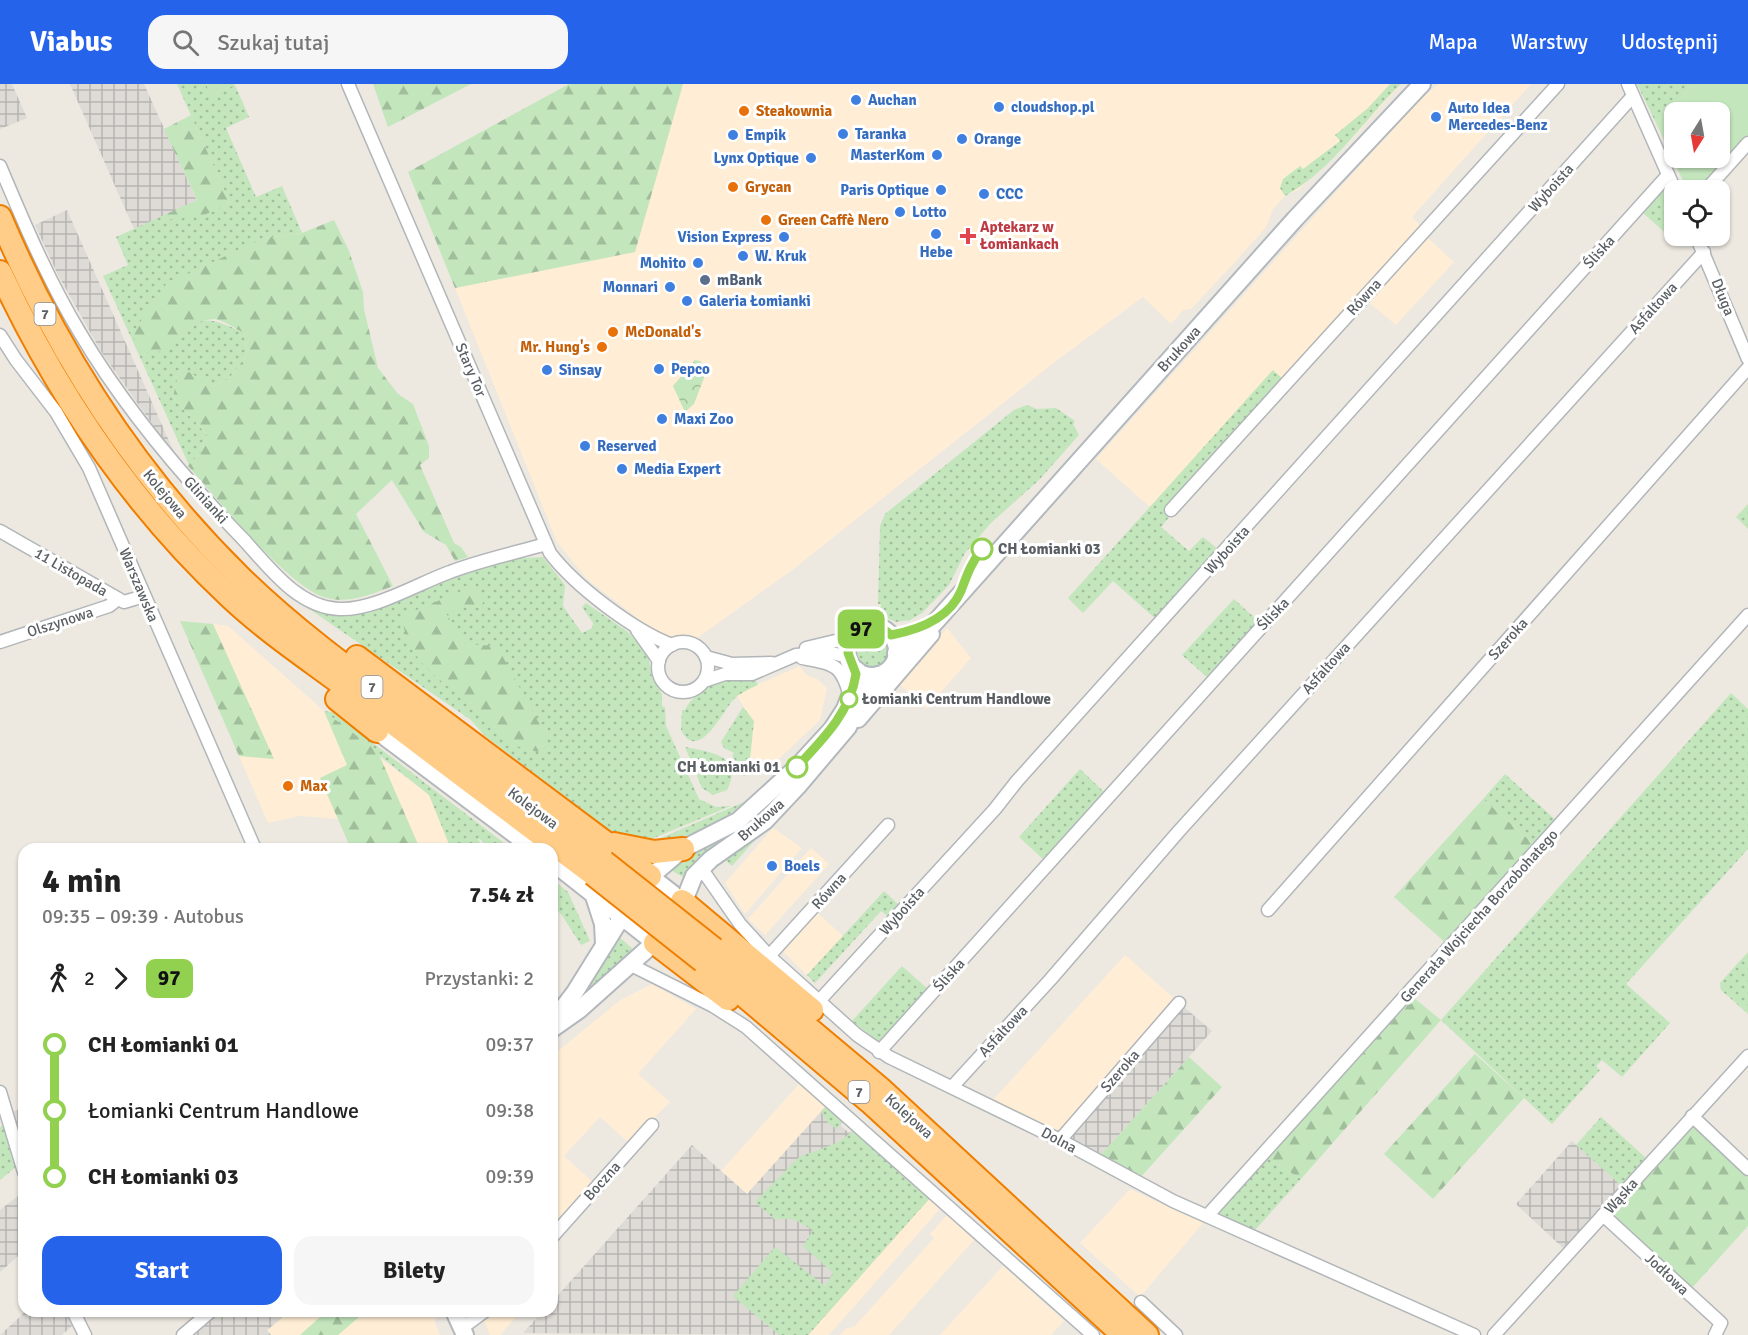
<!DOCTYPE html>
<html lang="pl">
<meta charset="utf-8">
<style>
:root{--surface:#fff;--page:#f6f6f6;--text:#222;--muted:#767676;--accent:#2563eb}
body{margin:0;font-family:Signika,sans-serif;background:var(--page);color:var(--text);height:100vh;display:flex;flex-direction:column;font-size:22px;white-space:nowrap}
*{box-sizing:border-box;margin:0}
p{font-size:20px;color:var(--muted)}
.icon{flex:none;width:33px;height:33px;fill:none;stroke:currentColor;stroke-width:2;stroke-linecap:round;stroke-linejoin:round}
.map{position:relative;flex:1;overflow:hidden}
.sheet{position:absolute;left:18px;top:759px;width:540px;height:474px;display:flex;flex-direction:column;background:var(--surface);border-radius:18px;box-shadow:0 2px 4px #0004}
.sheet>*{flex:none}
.badge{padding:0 12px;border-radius:9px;font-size:21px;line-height:39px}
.needle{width:39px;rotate:191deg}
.tools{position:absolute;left:1664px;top:18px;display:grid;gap:12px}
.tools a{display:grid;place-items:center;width:66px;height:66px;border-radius:12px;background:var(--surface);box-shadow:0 2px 4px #0004;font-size:30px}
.map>.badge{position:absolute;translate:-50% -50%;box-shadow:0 0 0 3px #fff}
.legs{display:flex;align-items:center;gap:9px;height:66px;padding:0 24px;font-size:20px}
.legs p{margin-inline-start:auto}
.overview{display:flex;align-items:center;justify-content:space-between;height:102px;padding:0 24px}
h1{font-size:33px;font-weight:700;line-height:45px}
.primary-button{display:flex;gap:12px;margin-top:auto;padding:12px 24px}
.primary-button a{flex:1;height:69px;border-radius:18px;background:var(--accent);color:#fff;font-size:24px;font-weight:700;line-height:69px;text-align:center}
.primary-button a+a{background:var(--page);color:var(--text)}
ul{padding:0 24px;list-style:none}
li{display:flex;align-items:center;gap:21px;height:66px;font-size:22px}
li i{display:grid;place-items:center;width:9px;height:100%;margin:0 8px;background:currentColor}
li i::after{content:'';width:15px;height:15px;margin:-8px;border:4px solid;border-radius:50%;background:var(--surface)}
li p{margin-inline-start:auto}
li:first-child i{background:linear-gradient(#0000 50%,currentColor 0)}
li:last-child i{background:linear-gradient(currentColor 50%,#0000 0)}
header{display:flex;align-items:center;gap:36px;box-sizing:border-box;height:84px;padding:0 30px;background:var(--accent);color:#fff}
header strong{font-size:28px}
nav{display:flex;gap:33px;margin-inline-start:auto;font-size:21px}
.search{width:420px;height:54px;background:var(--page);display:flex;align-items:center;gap:15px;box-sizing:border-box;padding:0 21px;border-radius:18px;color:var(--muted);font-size:22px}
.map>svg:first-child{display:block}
</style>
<header>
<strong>Viabus</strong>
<div class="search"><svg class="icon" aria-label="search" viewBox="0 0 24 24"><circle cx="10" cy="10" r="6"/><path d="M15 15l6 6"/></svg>Szukaj tutaj</div>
<nav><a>Mapa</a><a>Warstwy</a><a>Udostępnij</a></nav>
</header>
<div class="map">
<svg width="1748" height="1251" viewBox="0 0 1748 1251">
<defs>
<pattern id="industrial-grid" width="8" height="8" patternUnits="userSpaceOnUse" patternTransform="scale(1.5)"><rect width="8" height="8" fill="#dedbd6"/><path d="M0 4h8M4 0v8" fill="none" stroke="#b7b5b1"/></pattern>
<pattern id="grass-dots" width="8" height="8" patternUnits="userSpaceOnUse" patternTransform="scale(1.5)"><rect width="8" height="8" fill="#c3e6bc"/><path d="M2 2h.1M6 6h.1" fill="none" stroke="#a1be9c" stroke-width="1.8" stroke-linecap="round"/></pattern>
<pattern id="forest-firs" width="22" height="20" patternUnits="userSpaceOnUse" patternTransform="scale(1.5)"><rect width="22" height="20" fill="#c3e6bc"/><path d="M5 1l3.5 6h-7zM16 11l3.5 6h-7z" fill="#a1be9c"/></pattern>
<pattern id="park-crowns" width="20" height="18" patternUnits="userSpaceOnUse" patternTransform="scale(1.5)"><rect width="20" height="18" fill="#c3e6bc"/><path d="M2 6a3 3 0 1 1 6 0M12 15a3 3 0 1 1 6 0" fill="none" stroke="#a1be9c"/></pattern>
</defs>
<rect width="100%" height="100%" fill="#ede9e1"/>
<g fill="#ffeed5">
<polygon points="683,0 1401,0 1351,56 1298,106 1286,111 1273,125 1266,143 1234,179 1191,225 1183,226 1171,240 1143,213 1060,274 792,486 697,554 663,554 587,495 557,458 455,204 635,168"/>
<polygon points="1439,0 1531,0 1412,133 1422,143 1284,296 1272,287 1150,423 1096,375 1418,17"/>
<polygon points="1426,152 1454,178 1396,241 1367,217"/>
<polygon points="213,540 228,542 324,627 347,681 320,694 339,735 299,732 268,739 239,672 273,674"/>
<polygon points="947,544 971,574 926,625 899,600"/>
<polygon points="800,582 806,591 817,595 827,604 820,636 766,687 749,679 750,633 736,610"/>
<polygon points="380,674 429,711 451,765 420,765"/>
<polygon points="773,744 802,764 745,830 725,799"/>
<polygon points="811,764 829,780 765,851 748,835"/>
<polygon points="814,826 843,852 807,891 779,864"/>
<polygon points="1125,871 1176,916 1064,1045 1051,1047 992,1017"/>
<polygon points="652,900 696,925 638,990 670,1018 629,1059 600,1033 598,1035 564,1072 594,1099 552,1146 552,972 619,917"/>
<polygon points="800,999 826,1022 747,1110 721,1087"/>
<polygon points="1130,1105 1203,1139 1140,1213 1080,1159"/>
<polygon points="929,1115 940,1125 829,1251 808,1251"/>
<polygon points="947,1131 974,1156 889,1251 840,1251 847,1244 854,1243 934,1154 930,1150"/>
<polygon points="1003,1182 1064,1237 1051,1251 940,1251"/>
<polygon points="275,1227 327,1227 300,1251 271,1251 267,1247 281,1234"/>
<polygon points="366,1227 435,1227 437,1233 434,1236 440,1251 338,1251"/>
<polygon points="489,1227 521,1227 500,1251 490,1251 483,1234"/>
</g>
<g fill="url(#industrial-grid)">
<polygon points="0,0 12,0 27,34 0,45"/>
<polygon points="70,0 144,0 197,117 134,145"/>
<polygon points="67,126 177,375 102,269 58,191 35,141"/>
<polygon points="1184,923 1212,947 1100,1072 1070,1056 1069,1050"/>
<polygon points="826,1022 842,1037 841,1042 848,1048 853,1047 929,1115 808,1251 523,1249 543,1227 552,1227 552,1218 692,1061 747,1110"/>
<polygon points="24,1024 24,1054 19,1052 12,1028"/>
<polygon points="1572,1057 1622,1102 1564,1165 1516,1120"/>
<polygon points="24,1107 24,1167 0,1188 0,1126"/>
<polygon points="26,1227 65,1227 72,1242 62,1251 0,1251"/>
<polygon points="221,1227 275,1227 282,1234 267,1246 271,1251 193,1251"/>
</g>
<g fill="url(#grass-dots)">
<path d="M177 0H206L211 11 235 1 249 33 226 44 256 113 282 102 302 149 264 154 165 268C196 233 201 228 244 249L247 271 230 293 213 302 179 291 173 313 207 351 201 368 189 381 103 192 128 181 116 153 160 133 165 136 230 119Z"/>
<path d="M1390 0H1401C1363 37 1332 86 1285 112L1280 104 1283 95 1300 82 1303 85 1340 57 1335 51 1368 24Z"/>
<polygon points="1637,0 1695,0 1656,39"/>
<polygon points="1665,101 1674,120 1674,152 1677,152 1673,156 1642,128"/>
<polygon points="1273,286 1284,296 1161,443 1189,467 1203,453 1219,466 1157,536 1113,497 1083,529 1068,514"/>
<polygon points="1027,321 1037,325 1056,324 1075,337 1073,340 1079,351 1039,396 991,439 965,469 949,501 922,529 910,536 896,538 887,534 880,526 881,520 878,520 880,442 885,430 1014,326"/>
<polygon points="1748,420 1748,445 1736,433"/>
<polygon points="524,471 525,474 543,473 565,501 563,522 582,549 592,544 593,539 582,523 586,519 628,548 648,570 652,594 662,610 662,622 665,623 666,642 699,715 716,723 731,722 649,756 615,750 485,652 471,636 302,520 333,529"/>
<polygon points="1234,515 1259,538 1208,594 1182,571"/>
<circle cx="871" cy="567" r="18"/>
<path d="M724 597H756L758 601C749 605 740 609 733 616 723 627 698 680 681 646L682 626H685C691 612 710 601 724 597Z"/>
<polygon points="1731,609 1748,625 1748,765 1626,900 1670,939 1622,993 1602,976 1596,982 1600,986 1552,1040 1441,936"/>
<polygon points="743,623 754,637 749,685 744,693 741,685 744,685 745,682 739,681 732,672 734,669 724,664 721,658"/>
<polygon points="324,627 332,628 512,765 492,765 478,754 482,765 451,765 429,711"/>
<path d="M685 663C710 668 745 671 727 706L713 711 702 704Z"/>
<polygon points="1080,685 1105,709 1044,776 1019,753"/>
<polygon points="1505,690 1558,738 1536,762 1483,715"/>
<path d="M744 718C720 741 685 757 652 758Z"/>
<polygon points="762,748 732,782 725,776 726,773"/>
<polygon points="734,750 699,773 683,793 667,784"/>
<polygon points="552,795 568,808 590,857 581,861 561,830 552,822"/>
<polygon points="884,807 900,822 890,834 881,827 815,899 807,891"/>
<polygon points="616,850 634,866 567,926"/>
<polygon points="1748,868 1748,930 1721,906 1720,899"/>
<polygon points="902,882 929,906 881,959 852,937"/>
<polygon points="826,1022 842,1037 837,1045 828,1039 821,1028"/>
<polygon points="1601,1033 1647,1075 1622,1102 1576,1061"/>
<polygon points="5,1041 17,1082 0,1096 0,1043"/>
<polygon points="853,1047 929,1115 808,1251 779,1251 733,1212 775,1163 825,1202 833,1189 803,1162 813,1146 793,1135 774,1135 755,1118 799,1073 837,1059"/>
<polygon points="1265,1072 1301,1095 1255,1146 1215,1128"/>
</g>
<g fill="url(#forest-firs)">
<polygon points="206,0 234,0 235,1 211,11"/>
<polygon points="373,0 471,0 388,43"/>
<polygon points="569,0 683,0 635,168 455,204 408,88"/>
<polygon points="191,31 230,119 202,132 165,136 160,133 197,116 164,45"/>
<path d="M334 136 349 167 363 208 364 225 378 284 398 310 413 320 429 362V374L420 381 454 459 461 463 468 473 455 477 446 461 424 448 392 396 356 430 393 502C372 510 350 520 327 514 289 505 217 414 188 382L201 368 207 351 173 313 178 291 189 288 213 302 230 293 247 271 244 249C236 245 222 235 214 235 175 237 180 277 141 267L134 255 136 244 166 200 264 154 302 149Z"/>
<path d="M471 503 487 513 480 523 468 522 446 529 465 560 497 562 546 652 547 662 537 668C526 664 510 662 502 655 487 643 478 626 463 614 433 591 406 573 402 532Z"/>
<polygon points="180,537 213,540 274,675 239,672"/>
<polygon points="324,627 378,668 420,765 351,765 320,694 347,681"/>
<polygon points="1483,715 1536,762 1448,861 1394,813"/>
<polygon points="1414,914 1441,936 1301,1095 1265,1072"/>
<polygon points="1475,970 1524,1014 1433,1115 1384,1070"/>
<polygon points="1189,973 1222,1003 1139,1095 1100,1072"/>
<polygon points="1693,1043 1748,1093 1748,1142 1692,1204 1612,1131"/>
<polygon points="327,1227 366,1227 338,1251 300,1251"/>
</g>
<polygon fill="url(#park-crowns)" points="695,276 700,277 707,286 694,320 685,328 673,302"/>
<path fill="#c3e6bc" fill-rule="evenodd" d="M1695 0H1748V51L1700 105 1685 101 1656 39ZM1674 28H1719V74H1674Z"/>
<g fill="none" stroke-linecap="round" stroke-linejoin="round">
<g stroke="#b2b6b9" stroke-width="15">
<g id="street">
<path d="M348 0 550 469C575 502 633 546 672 561"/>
<polyline points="1628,0 1675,106"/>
<path d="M0 82C24 139 48 196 80 249 125 325 182 392 243 455 269 483 297 523 339 525 373 527 419 499 450 488 481 476 515 469 546 460"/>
<polyline points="1706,106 1748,59"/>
<polyline points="1696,152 1748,275"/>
<polyline points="0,251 16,276 56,328 89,384 255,765"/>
<polyline points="1171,426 1558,0"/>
<polyline points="0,447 124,518 144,512"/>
<polyline points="637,546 659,577"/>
<circle cx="683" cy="583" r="25"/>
<polyline points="0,558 109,522 118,515"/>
<polyline points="806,564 852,553"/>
<polyline points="706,573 732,580 772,579"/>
<path d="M802 574C834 580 842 580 850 613"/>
<polyline points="704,597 725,590 752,590 796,571 828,568 848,573"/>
<polyline points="701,784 740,840 769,872 857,951 889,973 1060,1056 1173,1117 1474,1251"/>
<polyline points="1268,826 1748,284"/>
<polyline points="769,872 888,741"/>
<polyline points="631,881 713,922 746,943 1093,1251"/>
<polyline points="819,917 995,725 1017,697 1633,12"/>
<polyline points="879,968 1668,91"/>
<polyline points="952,1003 1050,896 1179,747 1704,168"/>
<polyline points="0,1008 24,1088"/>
<polyline points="1692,1032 1748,1085"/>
<polyline points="1060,1056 1179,919"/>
<polyline points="1208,1131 1748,531"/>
<polyline points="1603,1131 1721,1239 1715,1251"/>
<polyline points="552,1153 652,1041"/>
<polyline points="1141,1218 1176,1251"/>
<polyline points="73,1227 85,1251"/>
<polyline points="462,1244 485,1227"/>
<polyline points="183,1251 211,1227"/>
<polyline points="1494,1251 1748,972"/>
</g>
</g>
<g stroke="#b3b8bd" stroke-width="20">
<g id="secondary">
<circle cx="872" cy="567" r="25"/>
<polyline points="896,569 926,548 939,534 1295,135 1422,0"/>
<polyline points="858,635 931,550"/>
<polyline points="377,647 534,765"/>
<polyline points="552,778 655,859"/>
<polyline points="650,792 682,817"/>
<polyline points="593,809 603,840 604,860"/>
<polyline points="680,827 694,792 711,775 765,737 798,702 848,643 860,617 878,591"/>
<polyline points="552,938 575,908 643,799 683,765 738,737 797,683 832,645 845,625 854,602 857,586"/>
<polyline points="552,945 579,926 663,851"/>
<polyline points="454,1227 465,1251"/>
</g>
</g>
<g stroke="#ef7e00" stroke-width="26">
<g id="highway">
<path d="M0 133C57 268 135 390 240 493 292 544 351 587 409 630 474 680 539 729 604 778"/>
<path d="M0 188C56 308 132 421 229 512 266 547 307 574 347 604 429 667 511 728 593 790"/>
<polyline points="357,573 650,792"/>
<polyline points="337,615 377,647"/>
<polyline points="614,760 654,768 683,765"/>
<polyline points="682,817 812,926"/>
<polyline points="655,859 728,915"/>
<polyline points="714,865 882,1006 1147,1251"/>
<polyline points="703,877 870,1018 1123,1251"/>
</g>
</g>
<use href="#street" stroke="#fff" stroke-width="12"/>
<use href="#secondary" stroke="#fff" stroke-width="16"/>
<use href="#highway" stroke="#ffcd87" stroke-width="22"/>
<g stroke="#ef7e00" stroke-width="26" stroke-linecap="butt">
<g id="highway-bridge">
<polyline points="604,778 714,865"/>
<polyline points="593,790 703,877"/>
</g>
</g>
<use href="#highway-bridge" stroke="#ffcd87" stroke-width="22"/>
</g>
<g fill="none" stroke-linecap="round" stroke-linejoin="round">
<g stroke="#fff" stroke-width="14">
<path id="line-1" d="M797 683C823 655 850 629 856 590L848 569 853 551C865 540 879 540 891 551 918 546 949 535 961 507 967 491 971 479 982 465"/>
</g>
<use href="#line-1" stroke="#92d050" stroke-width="9"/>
</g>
<g fill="#3f7fe0" stroke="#fff" stroke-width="2">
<circle cx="856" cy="16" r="6"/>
<circle cx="999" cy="23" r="6"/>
<circle cx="1436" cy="33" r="6"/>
<circle cx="843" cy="50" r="6"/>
<circle cx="733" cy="51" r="6"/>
<circle cx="962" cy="55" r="6"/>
<circle cx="937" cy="71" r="6"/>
<circle cx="811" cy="74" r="6"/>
<circle cx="941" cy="106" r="6"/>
<circle cx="984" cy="110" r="6"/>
<circle cx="900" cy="128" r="6"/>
<circle cx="936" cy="150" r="6"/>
<circle cx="784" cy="153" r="6"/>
<circle cx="743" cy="172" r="6"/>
<circle cx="698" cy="179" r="6"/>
<circle cx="670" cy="203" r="6"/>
<circle cx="687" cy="217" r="6"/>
<circle cx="659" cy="285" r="6"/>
<circle cx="547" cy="286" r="6"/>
<circle cx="662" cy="335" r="6"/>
<circle cx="585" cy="362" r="6"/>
<circle cx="622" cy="385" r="6"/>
<circle cx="772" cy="782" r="6"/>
</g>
<g fill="#e8710a" stroke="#fff" stroke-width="2">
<circle cx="744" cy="27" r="6"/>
<circle cx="733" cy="103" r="6"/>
<circle cx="766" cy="136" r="6"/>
<circle cx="613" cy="248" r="6"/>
<circle cx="602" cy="263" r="6"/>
<circle cx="288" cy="702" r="6"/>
</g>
<path fill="#e0444e" stroke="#fff" stroke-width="2" d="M965 143h6v6h6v6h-6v6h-6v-6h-6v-6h6z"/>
<circle fill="#5c6f8a" stroke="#fff" stroke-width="2" cx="705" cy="196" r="6"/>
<g fill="#fff" stroke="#92d050" stroke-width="3">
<circle cx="982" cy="465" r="10"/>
<circle cx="849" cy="615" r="8"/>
<circle cx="797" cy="683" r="10"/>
</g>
<g text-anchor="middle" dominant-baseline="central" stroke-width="6" stroke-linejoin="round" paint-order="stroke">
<g fill="#fff" stroke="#8c8f92" stroke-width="1.5">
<rect x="34.5" y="219" width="21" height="22" rx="4.5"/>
<rect x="361.5" y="592" width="21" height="22" rx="4.5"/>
<rect x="848.5" y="997" width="21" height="22" rx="4.5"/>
</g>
<g font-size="14" font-weight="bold" fill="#5a5f63">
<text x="45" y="230">7</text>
<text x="372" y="603">7</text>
<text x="859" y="1008">7</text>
</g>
<g font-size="15" font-weight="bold" fill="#366cbe" stroke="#fff" text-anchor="start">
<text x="868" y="16">Auchan</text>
<text x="1011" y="23">cloudshop.pl</text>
<text x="1448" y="24">Auto Idea<tspan x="1448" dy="17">Mercedes-Benz</tspan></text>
<text x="855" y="50">Taranka</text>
<text x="745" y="51">Empik</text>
<text x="974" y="55">Orange</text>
<text x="925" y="71" text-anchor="end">MasterKom</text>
<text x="799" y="74" text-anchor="end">Lynx Optique</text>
<text x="929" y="106" text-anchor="end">Paris Optique</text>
<text x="996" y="110">CCC</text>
<text x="912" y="128">Lotto</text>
<text x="772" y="153" text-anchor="end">Vision Express</text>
<text x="936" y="168" text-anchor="middle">Hebe</text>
<text x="755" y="172">W. Kruk</text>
<text x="686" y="179" text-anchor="end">Mohito</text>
<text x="658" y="203" text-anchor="end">Monnari</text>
<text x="699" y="217">Galeria Łomianki</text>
<text x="671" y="285">Pepco</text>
<text x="559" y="286">Sinsay</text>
<text x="674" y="335">Maxi Zoo</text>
<text x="597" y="362">Reserved</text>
<text x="634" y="385">Media Expert</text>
<text x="784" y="782">Boels</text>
</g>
<g font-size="15" font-weight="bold" fill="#c56008" stroke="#fff" text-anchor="start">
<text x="756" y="27">Steakownia</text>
<text x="745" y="103">Grycan</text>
<text x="778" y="136">Green Caffè Nero</text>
<text x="625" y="248">McDonald's</text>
<text x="590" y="263" text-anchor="end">Mr. Hung's</text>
<text x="300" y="702">Max</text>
</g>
<g font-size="15" fill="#5a5f63" stroke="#fff">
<text transform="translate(1551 104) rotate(-48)">Wyboista</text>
<text transform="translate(1599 168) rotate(-48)">Śliska</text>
<text transform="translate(1364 213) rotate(-48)">Równa</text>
<text transform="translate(1723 213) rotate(68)">Długa</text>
<text transform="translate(1653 224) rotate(-48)">Asfaltowa</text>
<text transform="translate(1179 265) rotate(-48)">Brukowa</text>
<text transform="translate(471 286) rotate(67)">Stary Tor</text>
<text transform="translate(165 410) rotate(50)">Kolejowa</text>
<text transform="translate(206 416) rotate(48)">Glinianki</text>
<text transform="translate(1227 466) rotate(-48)">Wyboista</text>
<text transform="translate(71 488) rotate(30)">11 Listopada</text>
<text transform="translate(139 501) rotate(67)">Warszawska</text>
<text transform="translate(1273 530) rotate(-46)">Śliska</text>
<text transform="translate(60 538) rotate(-18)">Olszynowa</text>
<text transform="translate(1508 555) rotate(-48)">Szeroka</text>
<text transform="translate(1326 584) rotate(-48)">Asfaltowa</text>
<text transform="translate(533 724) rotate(37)">Kolejowa</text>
<text transform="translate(761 736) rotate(-41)">Brukowa</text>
<text transform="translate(829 807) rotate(-48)">Równa</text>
<text transform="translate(902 827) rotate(-48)">Wyboista</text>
<text transform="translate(1479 832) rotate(-48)">Generała Wojciecha Borzobohatego</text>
<text transform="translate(949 891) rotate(-48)">Śliska</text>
<text transform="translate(1003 947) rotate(-47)">Asfaltowa</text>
<text transform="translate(1120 987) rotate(-49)">Szeroka</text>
<text transform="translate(909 1032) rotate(42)">Kolejowa</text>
<text transform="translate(1059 1056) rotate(28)">Dolna</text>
<text transform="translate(602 1097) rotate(-48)">Boczna</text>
<text transform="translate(1621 1112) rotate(-48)">Wąska</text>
<text transform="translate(1667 1190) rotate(43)">Jodłowa</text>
</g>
<g font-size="15" font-weight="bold" fill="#be3a42" stroke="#fff" text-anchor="start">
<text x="980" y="143">Aptekarz w<tspan x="980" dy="17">Łomiankach</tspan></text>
</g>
<g font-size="15" font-weight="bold" fill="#4e5e75" stroke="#fff" text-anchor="start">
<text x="717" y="196">mBank</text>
</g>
<g font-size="15" font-weight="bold" fill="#5a5f63" stroke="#fff" text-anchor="start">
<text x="998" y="465">CH Łomianki 03</text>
<text x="862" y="615">Łomianki Centrum Handlowe</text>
<text x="780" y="683" text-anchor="end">CH Łomianki 01</text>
</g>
</g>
</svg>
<div class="tools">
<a><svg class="needle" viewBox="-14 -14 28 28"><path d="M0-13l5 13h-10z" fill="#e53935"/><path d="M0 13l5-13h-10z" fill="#767676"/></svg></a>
<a><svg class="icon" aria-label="locate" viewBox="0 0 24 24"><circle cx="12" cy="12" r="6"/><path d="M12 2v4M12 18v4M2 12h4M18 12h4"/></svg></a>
</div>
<b class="badge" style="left:861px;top:545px;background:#92d050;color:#111">97</b>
<section class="sheet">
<div class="overview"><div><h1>4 min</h1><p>09:35 – 09:39 · Autobus</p></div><b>7.54 zł</b></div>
<div class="legs"><svg class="icon" aria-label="walk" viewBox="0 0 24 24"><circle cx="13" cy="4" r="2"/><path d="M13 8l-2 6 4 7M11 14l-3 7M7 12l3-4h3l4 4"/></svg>2<svg class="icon" aria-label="forward" viewBox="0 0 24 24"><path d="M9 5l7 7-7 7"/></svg><b class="badge" style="background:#92d050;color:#111">97</b><p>Przystanki: 2</p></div>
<ul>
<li><i style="color:#92d050"></i><b>CH Łomianki 01</b><p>09:37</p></li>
<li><i style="color:#92d050"></i><span>Łomianki Centrum Handlowe</span><p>09:38</p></li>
<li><i style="color:#92d050"></i><b>CH Łomianki 03</b><p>09:39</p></li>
</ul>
<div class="primary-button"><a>Start</a><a>Bilety</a></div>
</section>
</div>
